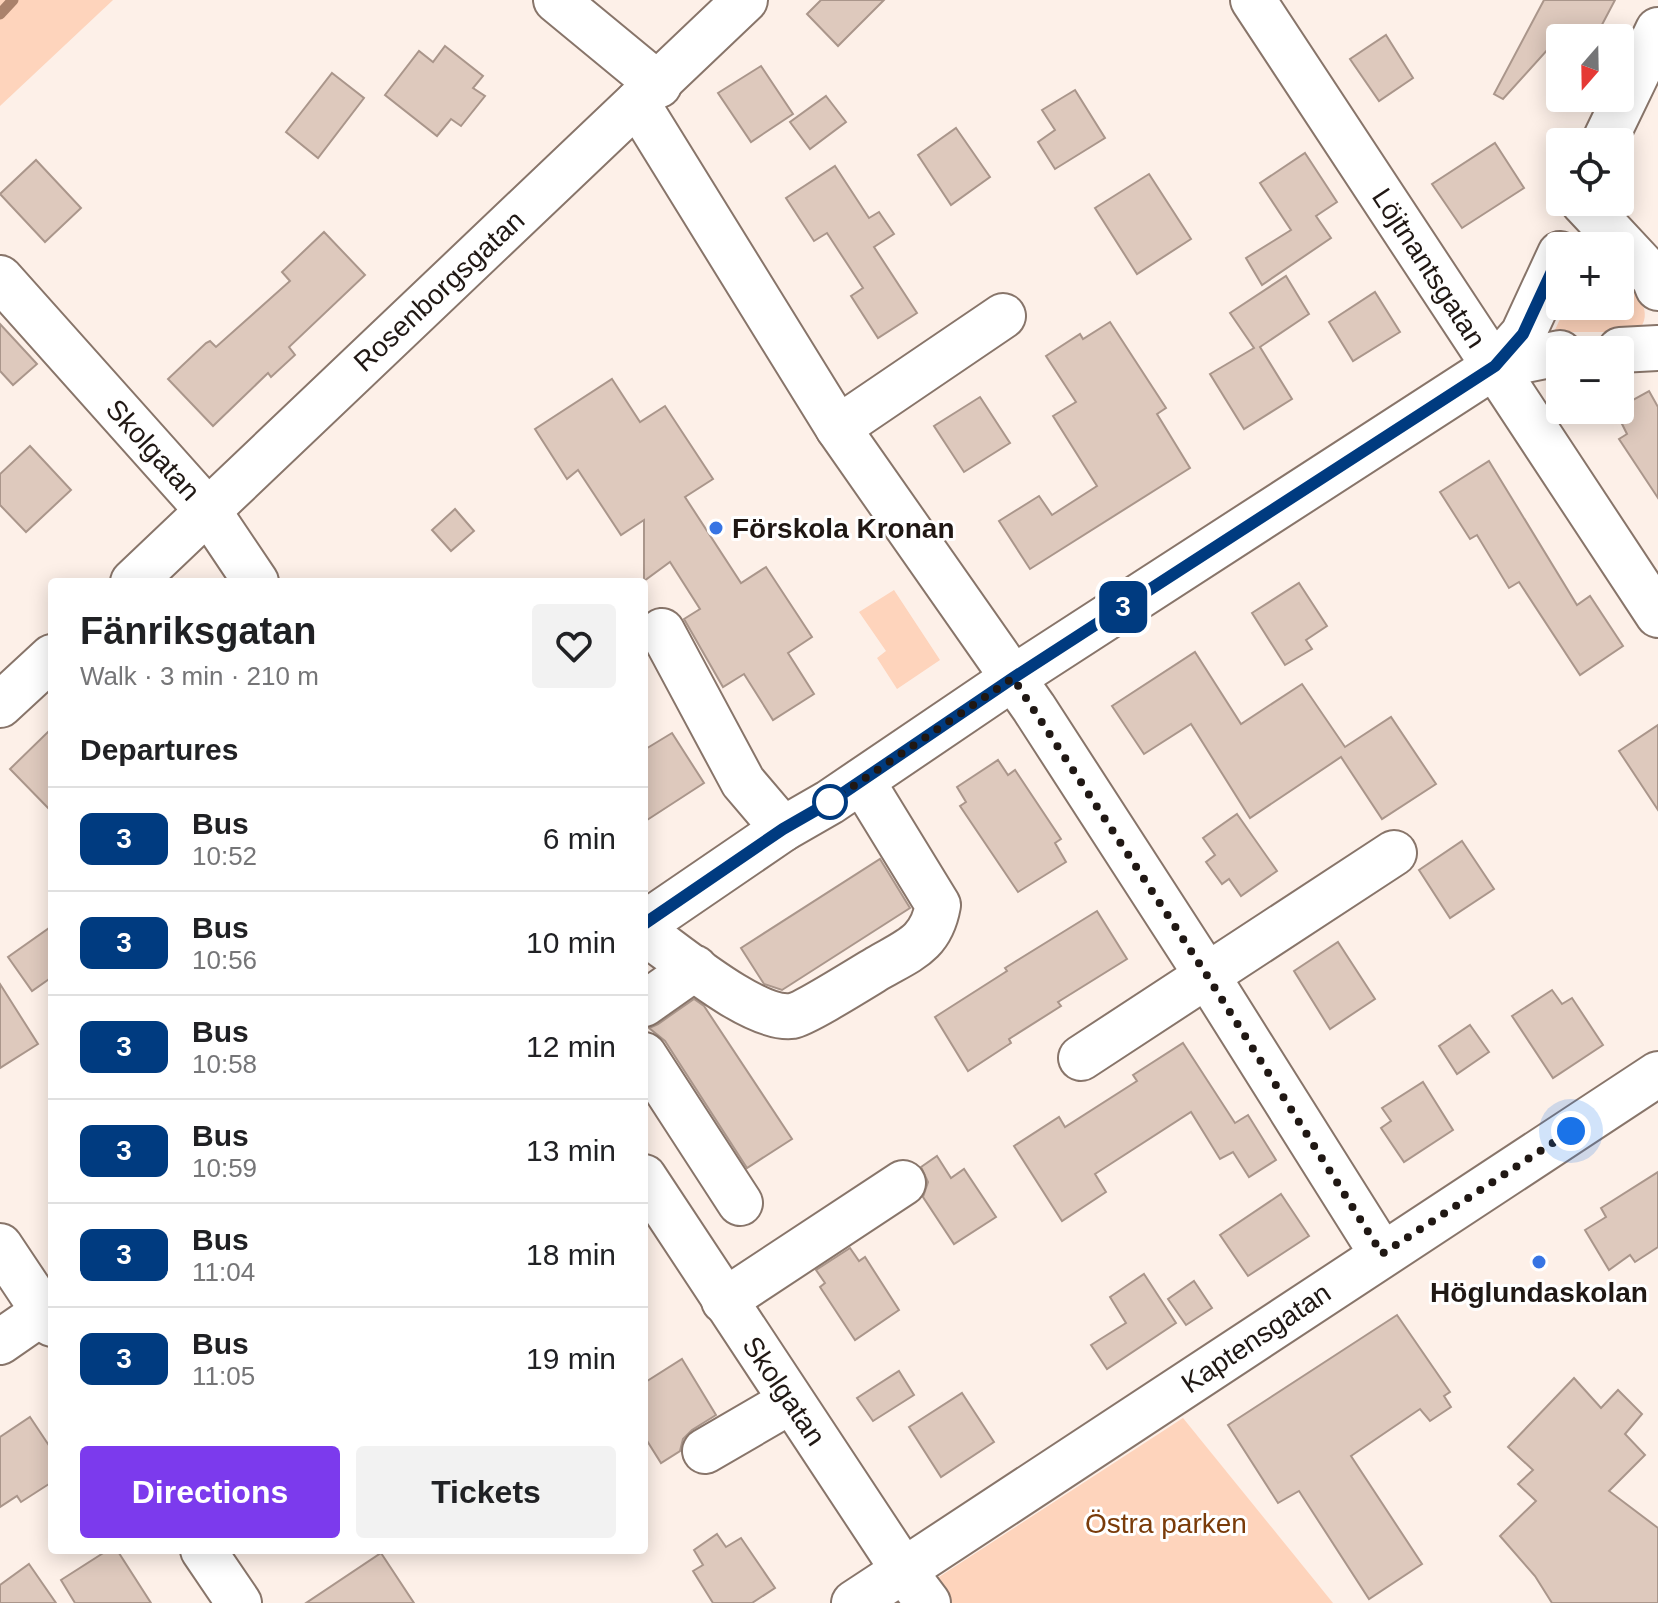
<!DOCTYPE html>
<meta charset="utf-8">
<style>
:root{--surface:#fff;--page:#f2f2f2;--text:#202124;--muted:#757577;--line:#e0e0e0;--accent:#7c3aed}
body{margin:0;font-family:Helvetica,sans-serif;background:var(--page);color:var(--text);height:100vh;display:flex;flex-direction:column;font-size:30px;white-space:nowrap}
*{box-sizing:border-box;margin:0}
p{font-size:26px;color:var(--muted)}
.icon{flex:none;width:44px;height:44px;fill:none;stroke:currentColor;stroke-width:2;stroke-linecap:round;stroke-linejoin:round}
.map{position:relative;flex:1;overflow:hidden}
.details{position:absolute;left:48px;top:578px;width:600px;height:976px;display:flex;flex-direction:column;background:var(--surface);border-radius:8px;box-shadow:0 4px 20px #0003}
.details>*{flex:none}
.badge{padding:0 16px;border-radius:12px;font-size:28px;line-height:52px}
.needle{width:52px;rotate:200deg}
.controls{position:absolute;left:1546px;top:24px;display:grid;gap:16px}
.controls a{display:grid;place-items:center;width:88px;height:88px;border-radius:8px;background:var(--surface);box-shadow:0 4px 20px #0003;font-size:40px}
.you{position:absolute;width:40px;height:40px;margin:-20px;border:6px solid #fff;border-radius:50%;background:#1a73e8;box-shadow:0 0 0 12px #1a73e833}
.map>.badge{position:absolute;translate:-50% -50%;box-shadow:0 0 0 4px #fff}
h2{padding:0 32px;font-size:30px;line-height:72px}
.round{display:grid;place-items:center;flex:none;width:84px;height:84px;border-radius:8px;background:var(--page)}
.summary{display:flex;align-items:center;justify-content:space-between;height:136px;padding:0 32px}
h1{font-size:38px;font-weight:700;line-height:60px}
.button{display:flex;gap:16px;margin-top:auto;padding:16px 32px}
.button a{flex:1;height:92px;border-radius:8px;background:var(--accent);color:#fff;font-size:32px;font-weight:700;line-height:92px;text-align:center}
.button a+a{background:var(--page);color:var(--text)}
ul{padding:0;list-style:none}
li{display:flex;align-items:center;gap:24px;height:104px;padding:0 32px;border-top:2px solid var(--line)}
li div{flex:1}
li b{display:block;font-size:30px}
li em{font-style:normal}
li .badge{min-width:88px;font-weight:700;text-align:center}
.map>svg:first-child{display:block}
</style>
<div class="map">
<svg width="1658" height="1603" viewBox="0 0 1658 1603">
<rect width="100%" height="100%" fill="#fdf0e8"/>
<g fill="#fed4bc">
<polygon points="0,0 113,0 0,106"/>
<path d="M1620 271C1634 289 1658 314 1636 332H1554L1566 306H1620Z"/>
<polygon points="894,590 940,660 897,689 877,658 886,651 859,612"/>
<polygon points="1183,1418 1333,1603 899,1603"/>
</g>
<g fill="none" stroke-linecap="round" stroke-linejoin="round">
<polyline stroke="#aa826c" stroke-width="11" points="0,14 13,0"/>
</g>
<g fill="#dec9bd" stroke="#aa968b" stroke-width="2">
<polygon points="821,0 884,0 838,46 807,14"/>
<polygon points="1544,0 1615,0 1595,38 1558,38 1503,99 1494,94"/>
<polygon points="1386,35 1413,78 1379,101 1350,59"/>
<polygon points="445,46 483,76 473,88 485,96 461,126 451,119 437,136 385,95 419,51 433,62"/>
<polygon points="761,66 793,114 751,142 718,93"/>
<polygon points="332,73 364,98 318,158 286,132"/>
<polygon points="1075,90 1105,138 1055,169 1038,142 1055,130 1042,110"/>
<polygon points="826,96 846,122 810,149 790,122"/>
<polygon points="956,128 990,177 951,205 918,155"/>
<polygon points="1495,143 1524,188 1462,228 1432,184"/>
<polygon points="1305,153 1337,202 1316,216 1331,238 1262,285 1246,258 1291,230 1260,183"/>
<polygon points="36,160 81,208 45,242 0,194"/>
<polygon points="835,166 869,218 879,212 894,234 874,247 917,313 878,338 851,296 863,288 827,233 814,241 786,198"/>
<polygon points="1149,174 1191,239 1137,274 1095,208"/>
<polygon points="324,232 365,275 289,347 295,355 271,377 268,373 213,426 168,379 206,343 210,341 216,347 290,281 282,272"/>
<polygon points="1286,276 1309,314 1260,347 1292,399 1244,429 1210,374 1254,348 1230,313"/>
<polygon points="1375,292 1400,332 1353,361 1329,322"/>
<polygon points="1110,322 1166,408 1157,414 1190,468 1030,569 999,521 1039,496 1052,515 1097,486 1053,416 1076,402 1046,356 1080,334 1083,339"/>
<polygon points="0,324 37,364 13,385 0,371"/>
<polygon points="612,379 640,422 665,406 713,479 685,497 741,583 766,567 812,637 788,653 814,694 773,720 744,674 723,687 684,619 700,609 670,562 644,581 644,520 621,535 578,470 567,479 535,429"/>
<polygon points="1649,391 1658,407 1658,498 1619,439 1627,434 1615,410 1620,410 1620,407"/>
<polygon points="980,397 1010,443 964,472 934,426"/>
<polygon points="30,446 71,490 26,532 0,505 0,474"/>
<polygon points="1489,461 1577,605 1590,596 1623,646 1580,675 1519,582 1509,588 1477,535 1470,539 1440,492"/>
<polygon points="455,509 474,531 451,551 432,530"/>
<polygon points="1299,583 1327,626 1306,640 1312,649 1285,665 1252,613"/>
<polygon points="1195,652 1241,724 1302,684 1345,747 1391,717 1436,784 1382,819 1341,757 1250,818 1191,724 1144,754 1112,706"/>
<polygon points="1658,725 1658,810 1619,751"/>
<polygon points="52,728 52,812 10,769"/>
<polygon points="672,733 704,783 644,822 644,750"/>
<polygon points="998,760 1008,775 1015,770 1061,839 1055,843 1066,862 1018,892 960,806 966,802 957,787"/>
<polygon points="1237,814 1277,871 1241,896 1229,879 1222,884 1206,862 1215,855 1203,838"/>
<polygon points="1462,841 1494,889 1450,918 1419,870"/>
<polygon points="880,859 910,908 782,990 764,984 741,948"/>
<polygon points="1097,911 1127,959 1058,1002 1061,1006 1009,1039 1011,1043 968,1071 935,1017 1007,971 1005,968"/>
<polygon points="52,926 52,977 32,991 8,957"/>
<polygon points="1338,942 1375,999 1330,1029 1294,971"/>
<polygon points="0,984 38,1044 0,1068"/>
<polygon points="1552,990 1562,1004 1572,998 1603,1045 1553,1078 1512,1016"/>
<polygon points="694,999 704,1006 792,1139 747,1168 665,1041 649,1028 658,1024"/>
<polygon points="1470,1025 1489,1052 1457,1074 1439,1046"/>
<polygon points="1183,1043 1235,1123 1248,1115 1276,1160 1249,1177 1233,1152 1220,1159 1191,1112 1095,1174 1106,1192 1062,1221 1014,1146 1059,1117 1065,1127 1137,1081 1133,1075"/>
<polygon points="1423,1082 1453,1130 1404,1162 1381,1128 1391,1121 1382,1108"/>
<polygon points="937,1156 951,1178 964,1169 996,1217 954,1244 923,1197 928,1182 921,1167"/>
<polygon points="1658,1172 1658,1247 1635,1262 1630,1255 1609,1270 1585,1230 1606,1217 1601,1208"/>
<polygon points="1281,1194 1309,1236 1248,1276 1220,1235"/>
<polygon points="850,1248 859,1261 865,1257 899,1310 855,1340 820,1287 825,1283 816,1270"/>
<polygon points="1144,1274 1176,1323 1107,1369 1091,1345 1126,1323 1110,1297"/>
<polygon points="1194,1281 1212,1308 1186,1325 1168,1299"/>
<polygon points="1397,1315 1450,1392 1444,1396 1451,1407 1430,1421 1420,1409 1351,1456 1422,1564 1369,1599 1299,1491 1278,1503 1228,1425"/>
<polygon points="682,1359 716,1415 692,1430 683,1439 680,1451 661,1463 644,1436 644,1383"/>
<polygon points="899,1371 914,1395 873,1421 857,1398"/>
<polygon points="1574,1378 1601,1408 1618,1390 1642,1414 1625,1434 1645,1455 1609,1491 1658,1528 1658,1603 1552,1603 1535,1576 1500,1536 1536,1501 1518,1484 1533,1470 1508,1447"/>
<polygon points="962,1393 994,1442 941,1477 909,1427"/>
<polygon points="30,1417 52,1450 52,1482 21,1502 17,1496 0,1507 0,1437"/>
<polygon points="717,1534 726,1547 741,1538 775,1588 752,1603 713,1603 693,1571 703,1565 694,1550"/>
<polygon points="108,1550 117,1550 151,1603 75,1603 61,1580"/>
<polygon points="381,1553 414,1603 306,1603"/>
<polygon points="29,1564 56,1603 0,1603 0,1585"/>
</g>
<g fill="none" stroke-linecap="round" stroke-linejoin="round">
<g stroke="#88756a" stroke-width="48">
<g id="minor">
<polyline points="556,0 659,85"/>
<polyline points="1253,0 1658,615"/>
<polyline points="637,103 838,428 1034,708 1206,974 1382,1254"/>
<polyline points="1604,142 1658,30"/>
<polyline points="1583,202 1654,278 1658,288"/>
<polyline points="0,278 209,512 256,582"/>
<polyline points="1620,350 1658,348"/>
<polyline points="1495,366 1560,353"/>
<polyline points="838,428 1003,316"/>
<polyline points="133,582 745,0"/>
<polyline points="662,631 743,782 783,829"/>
<polyline points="0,705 52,657"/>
<polyline points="644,924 783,829 830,802 1013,678 1495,366 1523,334 1560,254"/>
<path d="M644 932C676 954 754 1021 792 1016 804 1014 863 977 878 968 909 950 931 944 938 905L862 781"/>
<polyline points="644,1004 695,968"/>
<polyline points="644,1055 740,1203"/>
<polyline points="1081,1058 1394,853"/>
<polyline points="644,1177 904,1571 928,1603"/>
<polyline points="0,1246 52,1324"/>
<polyline points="724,1301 903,1183"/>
<polyline points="0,1342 52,1306"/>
<polyline points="705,1451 791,1401"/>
<polyline points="203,1550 239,1603"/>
<polyline points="854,1603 1658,1074"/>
</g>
</g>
<use href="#minor" stroke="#fff" stroke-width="44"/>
</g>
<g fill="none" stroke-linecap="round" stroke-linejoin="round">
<g stroke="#fff" stroke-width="18">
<polyline id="line" points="644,924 783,829 830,802 1013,678 1495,366 1523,334 1560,254"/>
</g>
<use href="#line" stroke="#003b80" stroke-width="12"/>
<polyline stroke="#201814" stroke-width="8" stroke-dasharray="0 14.4" points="830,802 1013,678 1206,974 1382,1254 1571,1131"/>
</g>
<g fill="#3774e3" stroke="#fff" stroke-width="3">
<circle cx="716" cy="528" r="8"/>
<circle cx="1539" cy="1262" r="8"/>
</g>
<circle fill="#fff" stroke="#003b80" stroke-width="4" cx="830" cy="802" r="16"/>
<g text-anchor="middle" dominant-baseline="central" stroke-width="6" stroke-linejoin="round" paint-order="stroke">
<g font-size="28" fill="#201814" stroke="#fff">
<text transform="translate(1429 268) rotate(57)">Löjtnantsgatan</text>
<text transform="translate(439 291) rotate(-43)">Rosenborgsgatan</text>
<text transform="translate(153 450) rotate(48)">Skolgatan</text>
<text transform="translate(1256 1338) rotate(-34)">Kaptensgatan</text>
<text transform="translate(784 1391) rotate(56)">Skolgatan</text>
</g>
<g font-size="28" font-weight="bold" fill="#201814" stroke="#fff" text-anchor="start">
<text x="732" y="528">Förskola Kronan</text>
<text x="1539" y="1292" text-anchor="middle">Höglundaskolan</text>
</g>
<g font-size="28" fill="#7a3b09" stroke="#fff">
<text x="1166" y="1523">Östra parken</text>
</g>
</g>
</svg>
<div class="controls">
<a><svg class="needle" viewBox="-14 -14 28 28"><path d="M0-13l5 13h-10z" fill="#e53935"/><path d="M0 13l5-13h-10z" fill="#757577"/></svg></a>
<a><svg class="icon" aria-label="locate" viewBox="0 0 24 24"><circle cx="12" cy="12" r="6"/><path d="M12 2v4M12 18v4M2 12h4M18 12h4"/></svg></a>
<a>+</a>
<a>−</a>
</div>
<div class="you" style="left:1571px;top:1131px"></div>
<b class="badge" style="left:1123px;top:607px;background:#003b80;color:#fff">3</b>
<section class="details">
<div class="summary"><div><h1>Fänriksgatan</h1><p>Walk · 3 min · 210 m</p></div><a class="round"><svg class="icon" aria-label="heart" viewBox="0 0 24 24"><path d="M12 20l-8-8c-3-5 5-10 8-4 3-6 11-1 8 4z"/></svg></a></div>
<h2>Departures</h2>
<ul>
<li><span class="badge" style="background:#003b80;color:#fff">3</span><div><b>Bus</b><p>10:52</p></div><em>6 min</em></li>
<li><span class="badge" style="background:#003b80;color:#fff">3</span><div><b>Bus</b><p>10:56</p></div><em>10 min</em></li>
<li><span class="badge" style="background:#003b80;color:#fff">3</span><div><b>Bus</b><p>10:58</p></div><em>12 min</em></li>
<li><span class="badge" style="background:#003b80;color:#fff">3</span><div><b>Bus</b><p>10:59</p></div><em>13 min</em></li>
<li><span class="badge" style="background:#003b80;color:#fff">3</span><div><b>Bus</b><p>11:04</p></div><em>18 min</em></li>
<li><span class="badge" style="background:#003b80;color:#fff">3</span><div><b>Bus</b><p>11:05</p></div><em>19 min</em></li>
</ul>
<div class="button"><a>Directions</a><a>Tickets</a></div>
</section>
</div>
